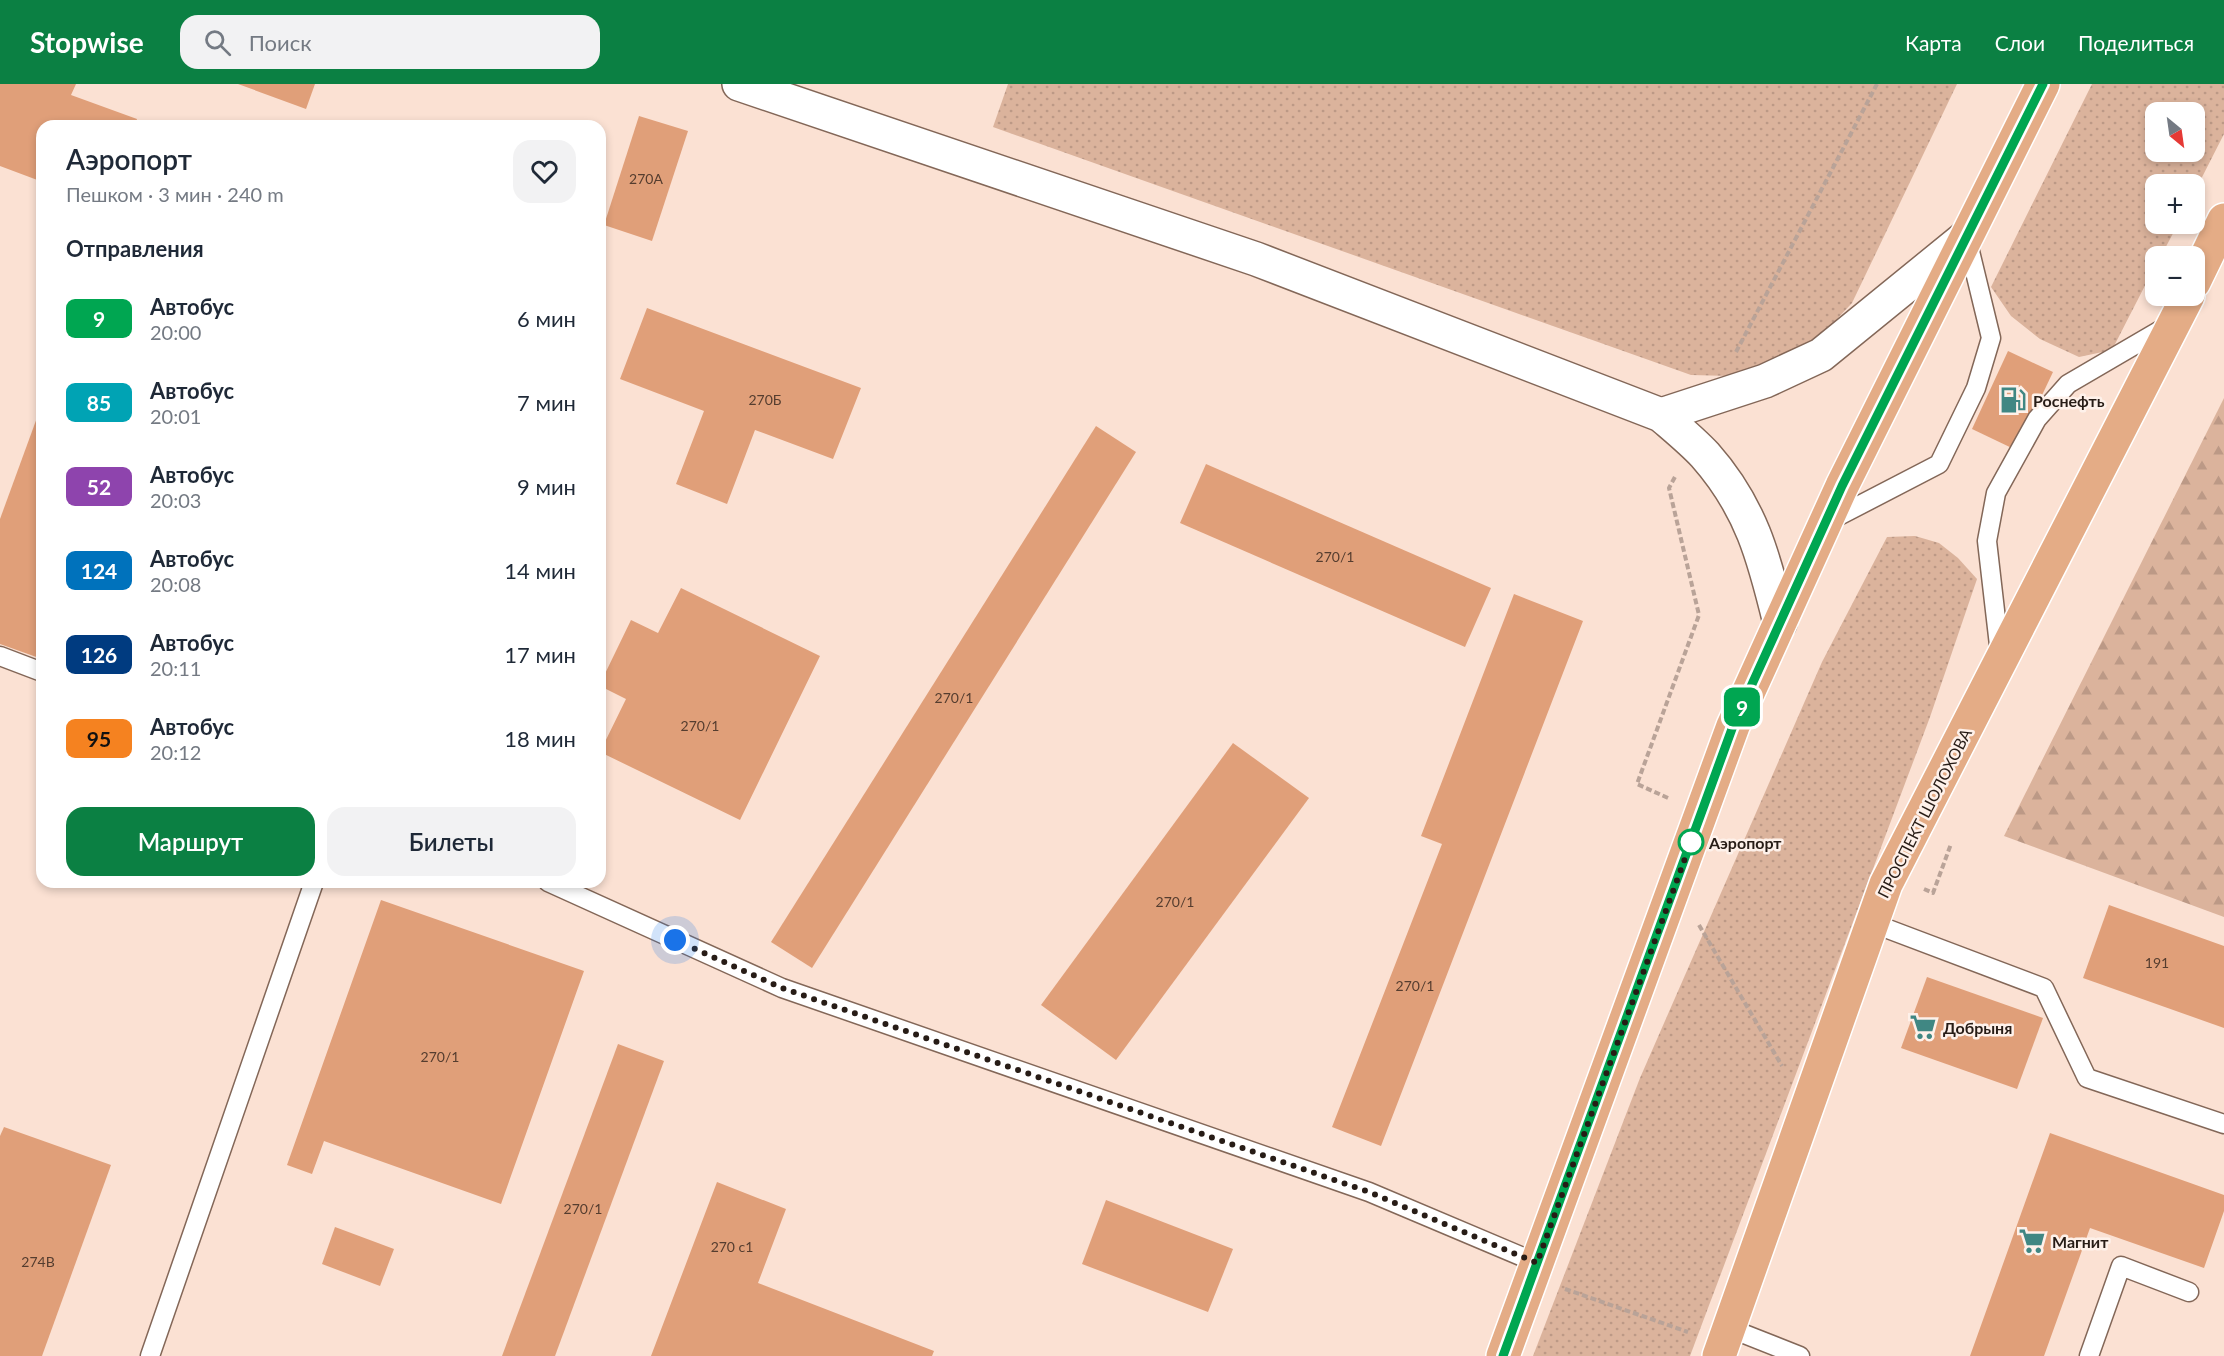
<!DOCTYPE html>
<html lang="ru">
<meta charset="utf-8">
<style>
:root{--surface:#fff;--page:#f2f2f3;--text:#1f2937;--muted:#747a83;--accent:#0b8043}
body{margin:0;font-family:Lato,sans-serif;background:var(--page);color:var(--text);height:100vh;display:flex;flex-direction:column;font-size:22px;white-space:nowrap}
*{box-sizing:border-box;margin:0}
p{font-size:20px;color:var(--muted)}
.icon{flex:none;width:33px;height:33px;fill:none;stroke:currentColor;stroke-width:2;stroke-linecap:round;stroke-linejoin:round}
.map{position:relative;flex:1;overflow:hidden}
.sheet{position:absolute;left:36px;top:36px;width:570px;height:768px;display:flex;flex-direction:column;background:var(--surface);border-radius:18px;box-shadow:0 3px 9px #0003}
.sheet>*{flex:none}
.badge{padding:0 12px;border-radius:9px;font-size:21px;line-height:39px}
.needle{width:39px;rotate:151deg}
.buttons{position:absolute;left:2145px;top:18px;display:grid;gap:12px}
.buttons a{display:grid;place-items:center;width:60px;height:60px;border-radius:12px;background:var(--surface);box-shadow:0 3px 9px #0003;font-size:30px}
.you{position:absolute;width:30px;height:30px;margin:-15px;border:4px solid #fff;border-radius:50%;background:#1a73e8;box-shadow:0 0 0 9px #1a73e833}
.map>.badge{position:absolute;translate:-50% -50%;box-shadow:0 0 0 3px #fff}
h2{padding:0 30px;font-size:22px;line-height:54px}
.round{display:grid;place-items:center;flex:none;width:63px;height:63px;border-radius:18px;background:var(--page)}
.overview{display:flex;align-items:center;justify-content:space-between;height:102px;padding:0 30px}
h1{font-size:28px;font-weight:600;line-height:45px}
.action{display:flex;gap:12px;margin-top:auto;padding:12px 30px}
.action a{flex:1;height:69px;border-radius:18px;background:var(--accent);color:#fff;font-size:24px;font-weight:600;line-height:69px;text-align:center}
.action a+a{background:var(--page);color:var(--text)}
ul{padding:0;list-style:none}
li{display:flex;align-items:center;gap:18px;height:84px;padding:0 30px}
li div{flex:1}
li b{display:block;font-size:22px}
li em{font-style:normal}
li .badge{min-width:66px;font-weight:700;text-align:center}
header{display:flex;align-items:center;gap:36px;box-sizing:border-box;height:84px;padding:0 30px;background:var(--accent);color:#fff}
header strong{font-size:28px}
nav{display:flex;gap:33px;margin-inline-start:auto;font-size:21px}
.search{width:420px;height:54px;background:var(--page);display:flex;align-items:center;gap:15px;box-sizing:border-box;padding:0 21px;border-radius:18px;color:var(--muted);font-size:22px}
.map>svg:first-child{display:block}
</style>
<header>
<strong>Stopwise</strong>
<div class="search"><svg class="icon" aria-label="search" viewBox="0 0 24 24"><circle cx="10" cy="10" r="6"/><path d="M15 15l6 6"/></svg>Поиск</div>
<nav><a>Карта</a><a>Слои</a><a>Поделиться</a></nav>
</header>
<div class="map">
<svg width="2224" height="1272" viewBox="0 0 2224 1272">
<defs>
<pattern id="green-dots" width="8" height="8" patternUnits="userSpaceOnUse" patternTransform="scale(1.5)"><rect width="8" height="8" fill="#dbb39c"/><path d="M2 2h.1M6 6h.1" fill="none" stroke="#bc9986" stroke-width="1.8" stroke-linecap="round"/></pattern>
<pattern id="forest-firs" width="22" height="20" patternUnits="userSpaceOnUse" patternTransform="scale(1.5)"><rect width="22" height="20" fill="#dbb39c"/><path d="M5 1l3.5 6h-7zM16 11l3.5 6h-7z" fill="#bc9986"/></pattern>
</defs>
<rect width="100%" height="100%" fill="#fbe1d3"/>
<g fill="url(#green-dots)" fill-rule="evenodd">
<polygon points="1008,0 1957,0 1852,219 1807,267 1730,292 1691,291 993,43"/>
<path d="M2092 0H2224V50L2195 107 2194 100H2156V140H2178L2161 172H2156L2155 182 2112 266 2079 273 2040 255 2011 232 1991 203ZM2156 28H2194V68H2156Z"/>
<polygon points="1915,452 1939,459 1958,474 1977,495 1930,633 1690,1272 1533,1272 1640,994 1822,578 1887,453"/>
</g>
<polygon fill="url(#forest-firs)" points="2224,314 2224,833 2004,752"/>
<g fill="#e09f79">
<polygon points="0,0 76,0 71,11 137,35 135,42 42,42 42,109 37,107 40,97 0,82"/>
<polygon points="238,0 315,0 306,25"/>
<polygon points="639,32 688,47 652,157 604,141"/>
<polygon points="647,224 861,304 833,375 755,346 727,420 676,400 704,327 620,295"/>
<polygon points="2008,267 2053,288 2016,366 1972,345"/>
<polygon points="42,320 42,575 0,560 0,435"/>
<polygon points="1096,342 1136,368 812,884 771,858"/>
<polygon points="1206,380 1491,504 1465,563 1180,439"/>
<polygon points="681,504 820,572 740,736 600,668 626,615 600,602 600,600 631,536 658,549"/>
<polygon points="1514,510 1583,537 1381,1062 1332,1043 1442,760 1421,752"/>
<polygon points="1233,659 1309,714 1116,976 1041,921"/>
<polygon points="381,816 584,887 501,1120 324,1057 312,1090 287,1081"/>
<polygon points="2109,821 2224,862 2224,944 2083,894"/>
<polygon points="1927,893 2043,934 2017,1005 1901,964"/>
<polygon points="618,960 664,977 555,1272 502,1272"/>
<polygon points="4,1043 111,1081 42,1272 0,1272 0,1052"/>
<polygon points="2050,1049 2224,1111 2224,1127 2204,1184 2090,1144 2044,1272 1970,1272"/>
<polygon points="717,1098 786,1125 758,1199 934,1267 932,1272 651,1272"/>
<polygon points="1106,1116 1233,1165 1208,1228 1082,1180"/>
<polygon points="335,1143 394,1165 380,1202 322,1180"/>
</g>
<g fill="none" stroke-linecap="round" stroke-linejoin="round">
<g stroke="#836758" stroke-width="21">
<g id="service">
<polyline points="1829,437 1939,380 1976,304 1991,254 1967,155"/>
<polyline points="2000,570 1987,457 1996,409 2037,335 2068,300 2169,241"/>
<polyline points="0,572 42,588"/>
<polyline points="548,798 782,904 1369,1108 1537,1179"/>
<polyline points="1872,839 2044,904 2087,994 2224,1040"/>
<polyline points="1729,1244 1800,1272"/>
<polyline points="150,1272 314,798"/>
<polyline points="2089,1272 2121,1182 2189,1208"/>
</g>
</g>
<g stroke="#836758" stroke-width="36">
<g id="minor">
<path d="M739 0 1256 175 1661 331C1676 344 1692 357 1705 371 1751 423 1764 473 1780 539"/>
<polyline points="1661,331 1765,297 1821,271 1966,153"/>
</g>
</g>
<g stroke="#fff" stroke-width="36">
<g id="primary">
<polyline points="2194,198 2224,136"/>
<polyline points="1503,1272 1733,642 1842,402 2043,0"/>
<polyline points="1719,1272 1886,800 2188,212"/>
</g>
</g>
<g stroke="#b9a398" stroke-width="4" stroke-dasharray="6 3" stroke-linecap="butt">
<polyline points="1736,268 1877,0"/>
<polyline points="1668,714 1637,700 1699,531 1669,404 1676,391"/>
<polyline points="1924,805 1933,809 1951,760"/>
<polyline points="1699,841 1782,982"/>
<polyline points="1565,1205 1688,1248"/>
</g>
<use href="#service" stroke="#fff" stroke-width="18"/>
<use href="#minor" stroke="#fff" stroke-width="33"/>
<use href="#primary" stroke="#e4ac86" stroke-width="33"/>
</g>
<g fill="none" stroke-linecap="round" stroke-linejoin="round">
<g stroke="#fff" stroke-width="14">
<polyline id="line" points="1503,1272 1733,642 1842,402 2043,0"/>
</g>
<use href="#line" stroke="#00a651" stroke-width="9"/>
<polyline stroke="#271c16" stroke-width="6" stroke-dasharray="0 10.8" points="675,856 782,904 1369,1108 1537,1179 1691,758"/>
</g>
<defs>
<g id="fuel-bare" transform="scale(2.07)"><path d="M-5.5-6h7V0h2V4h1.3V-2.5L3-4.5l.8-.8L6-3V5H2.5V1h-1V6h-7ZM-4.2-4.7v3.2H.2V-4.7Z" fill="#408783" stroke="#fef1ea" stroke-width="2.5" paint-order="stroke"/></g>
<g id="supermarket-bare" transform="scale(2.07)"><path d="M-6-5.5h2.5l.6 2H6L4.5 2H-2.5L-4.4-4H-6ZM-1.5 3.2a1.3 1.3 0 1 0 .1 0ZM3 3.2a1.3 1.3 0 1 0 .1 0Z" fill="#408783" stroke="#fef1ea" stroke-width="2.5" paint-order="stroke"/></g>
</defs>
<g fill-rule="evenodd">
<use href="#fuel-bare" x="2013" y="316"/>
<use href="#supermarket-bare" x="1923" y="943"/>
<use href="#supermarket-bare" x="2032" y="1157"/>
</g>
<circle fill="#fff" stroke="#00a651" stroke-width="3" cx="1691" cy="758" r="12"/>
<g text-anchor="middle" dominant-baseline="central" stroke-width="5" stroke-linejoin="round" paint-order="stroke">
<g font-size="14" fill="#553d2f">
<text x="646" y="94">270А</text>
<text x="765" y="315">270Б</text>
<text x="1335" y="472">270/1</text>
<text x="954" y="613">270/1</text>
<text x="700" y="641">270/1</text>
<text x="1175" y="817">270/1</text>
<text x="2157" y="878">191</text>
<text x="1415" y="901">270/1</text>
<text x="440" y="972">270/1</text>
<text x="583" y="1124">270/1</text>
<text x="732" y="1162">270 с1</text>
<text x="38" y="1177">274В</text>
</g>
<g font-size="16" font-weight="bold" fill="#271c16" stroke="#fef1ea" text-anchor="start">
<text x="2033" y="316">Роснефть</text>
<text x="1943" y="943">Добрыня</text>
<text x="2052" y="1157">Магнит</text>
</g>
<g font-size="16" fill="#271c16" stroke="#fef1ea">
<text transform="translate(1924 729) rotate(-63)">ПРОСПЕКТ ШОЛОХОВА</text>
</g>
<g font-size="16" font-weight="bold" fill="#271c16" stroke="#fef1ea" text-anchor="start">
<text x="1709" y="758">Аэропорт</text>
</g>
</g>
</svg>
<div class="buttons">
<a><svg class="needle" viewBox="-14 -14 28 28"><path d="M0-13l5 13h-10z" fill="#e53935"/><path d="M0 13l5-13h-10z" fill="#747a83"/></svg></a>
<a>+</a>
<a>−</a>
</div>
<div class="you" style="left:675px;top:856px"></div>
<b class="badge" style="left:1742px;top:623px;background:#00a651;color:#fff">9</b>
<section class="sheet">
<div class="overview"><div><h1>Аэропорт</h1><p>Пешком · 3 мин · 240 m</p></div><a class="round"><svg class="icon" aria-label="heart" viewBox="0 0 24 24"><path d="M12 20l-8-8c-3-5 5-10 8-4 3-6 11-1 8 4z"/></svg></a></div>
<h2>Отправления</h2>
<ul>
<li><span class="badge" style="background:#00a651;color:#fff">9</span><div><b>Автобус</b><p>20:00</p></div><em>6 мин</em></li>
<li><span class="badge" style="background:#00a3b4;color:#fff">85</span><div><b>Автобус</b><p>20:01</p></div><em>7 мин</em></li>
<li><span class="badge" style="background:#8e44ad;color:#fff">52</span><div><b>Автобус</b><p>20:03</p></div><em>9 мин</em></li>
<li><span class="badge" style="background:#0072bc;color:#fff">124</span><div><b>Автобус</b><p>20:08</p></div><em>14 мин</em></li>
<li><span class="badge" style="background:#003b80;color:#fff">126</span><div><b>Автобус</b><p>20:11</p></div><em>17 мин</em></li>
<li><span class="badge" style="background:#f58220;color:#111">95</span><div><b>Автобус</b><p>20:12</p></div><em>18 мин</em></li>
</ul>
<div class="action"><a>Маршрут</a><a>Билеты</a></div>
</section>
</div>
